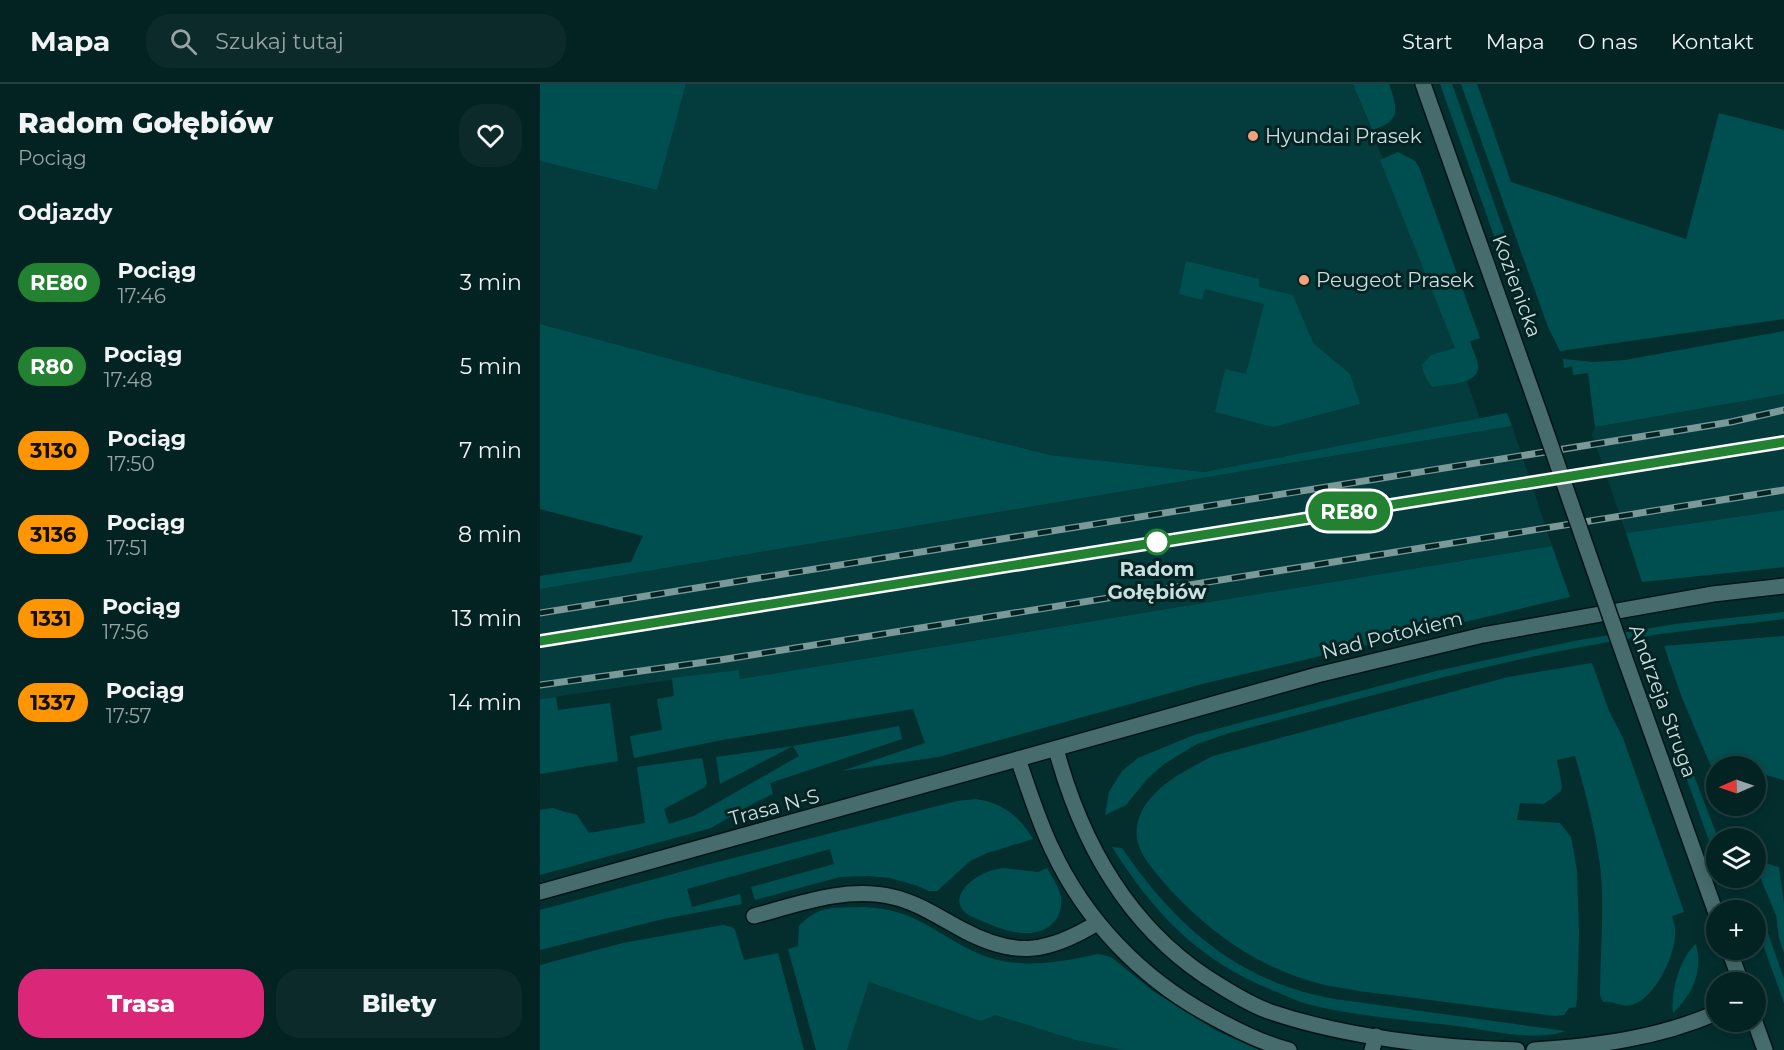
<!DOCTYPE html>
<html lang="pl">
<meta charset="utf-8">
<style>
:root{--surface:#032222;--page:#0d2a2a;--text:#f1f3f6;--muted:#97a4a5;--line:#243f40;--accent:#db2777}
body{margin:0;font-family:Montserrat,sans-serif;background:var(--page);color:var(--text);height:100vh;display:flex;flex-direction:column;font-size:22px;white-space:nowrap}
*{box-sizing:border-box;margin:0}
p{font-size:20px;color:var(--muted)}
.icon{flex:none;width:33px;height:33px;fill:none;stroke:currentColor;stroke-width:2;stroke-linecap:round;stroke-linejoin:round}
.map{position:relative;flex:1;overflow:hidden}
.sheet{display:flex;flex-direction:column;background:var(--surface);width:540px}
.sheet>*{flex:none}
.badge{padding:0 12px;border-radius:20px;font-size:21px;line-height:39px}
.needle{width:39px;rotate:268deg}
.controls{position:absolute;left:1166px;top:672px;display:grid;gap:12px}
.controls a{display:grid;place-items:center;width:60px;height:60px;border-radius:50%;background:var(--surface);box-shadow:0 3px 15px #0003,0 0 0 2px var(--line);font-size:30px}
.map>.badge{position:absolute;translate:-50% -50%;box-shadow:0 0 0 3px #fff}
h2{padding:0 18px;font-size:22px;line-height:54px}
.round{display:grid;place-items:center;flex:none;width:63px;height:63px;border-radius:24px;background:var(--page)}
.summary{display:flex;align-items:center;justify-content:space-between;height:102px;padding:0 18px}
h1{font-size:28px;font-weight:800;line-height:45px}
.action{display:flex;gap:12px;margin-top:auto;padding:12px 18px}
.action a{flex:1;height:69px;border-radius:24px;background:var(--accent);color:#fff;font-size:24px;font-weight:800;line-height:69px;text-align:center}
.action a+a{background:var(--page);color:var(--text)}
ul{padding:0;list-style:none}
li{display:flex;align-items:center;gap:18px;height:84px;padding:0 18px}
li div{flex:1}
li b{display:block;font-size:22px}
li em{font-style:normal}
li .badge{min-width:66px;font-weight:700;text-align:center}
header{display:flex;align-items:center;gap:36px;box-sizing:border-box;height:84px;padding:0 30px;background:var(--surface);border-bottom:2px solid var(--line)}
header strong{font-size:28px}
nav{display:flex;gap:33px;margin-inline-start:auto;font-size:21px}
.search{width:420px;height:54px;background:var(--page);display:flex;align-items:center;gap:15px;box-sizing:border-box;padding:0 21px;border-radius:24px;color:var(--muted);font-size:22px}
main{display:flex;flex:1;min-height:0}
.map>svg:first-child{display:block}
</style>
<header>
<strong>Mapa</strong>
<div class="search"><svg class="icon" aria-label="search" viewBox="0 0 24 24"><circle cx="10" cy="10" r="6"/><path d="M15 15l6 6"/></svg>Szukaj tutaj</div>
<nav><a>Start</a><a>Mapa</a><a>O nas</a><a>Kontakt</a></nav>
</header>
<main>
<section class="sheet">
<div class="summary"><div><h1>Radom Gołębiów</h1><p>Pociąg</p></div><a class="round"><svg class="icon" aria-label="heart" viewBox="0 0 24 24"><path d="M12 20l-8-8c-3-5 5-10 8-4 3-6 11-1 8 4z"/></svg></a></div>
<h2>Odjazdy</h2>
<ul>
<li><span class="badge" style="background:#238132;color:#fff">RE80</span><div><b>Pociąg</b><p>17:46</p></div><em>3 min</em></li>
<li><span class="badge" style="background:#238132;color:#fff">R80</span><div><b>Pociąg</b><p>17:48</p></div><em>5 min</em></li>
<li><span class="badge" style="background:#ff9500;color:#111">3130</span><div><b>Pociąg</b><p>17:50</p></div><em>7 min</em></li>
<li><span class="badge" style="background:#ff9500;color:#111">3136</span><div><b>Pociąg</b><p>17:51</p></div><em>8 min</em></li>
<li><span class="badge" style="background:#ff9500;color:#111">1331</span><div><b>Pociąg</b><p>17:56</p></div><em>13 min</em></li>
<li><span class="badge" style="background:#ff9500;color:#111">1337</span><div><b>Pociąg</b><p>17:57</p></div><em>14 min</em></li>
</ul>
<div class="action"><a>Trasa</a><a>Bilety</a></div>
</section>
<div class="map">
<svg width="1244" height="966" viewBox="0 0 1244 966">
<rect width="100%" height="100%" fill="#042e2e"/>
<g fill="#043b3c">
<polygon points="146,0 813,0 918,263 927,297 940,335 664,388 510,371 220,299 0,240 0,77 117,106"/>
<polygon points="1244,310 1244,426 1086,449 1052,350 1055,343"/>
<polygon points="972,342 1012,462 200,595 198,586 0,615 0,505"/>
<polygon points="329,898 441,936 455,931 535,956 584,966 307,966"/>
</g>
<g fill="#004f50">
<polygon points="0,0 146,0 117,106 0,77"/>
<path d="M813 0H849C858 26 861 37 832 46Z"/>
<polygon points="900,0 912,0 995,235 985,239"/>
<polygon points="921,0 937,0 971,98 1146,155 1179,29 1244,46 1244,235 1020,267 1008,243"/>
<path d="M858 68 875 77 879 83 940 254 930 257C932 265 937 273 938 281 941 301 906 300 893 303 886 297 884 290 882 281L891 271 915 264 840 76Z"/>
<polygon points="646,177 719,195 719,203 753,211 773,259 810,290 820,320 733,343 675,328 685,285 706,290 724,220 665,205 662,216 639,210"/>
<polygon points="0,240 220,299 510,371 664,388 967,329 972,342 0,505 0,492 91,478 103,452 0,425"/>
<polygon points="1244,247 1244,310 1055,343 1048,289 1033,291 1032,282 1024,284 1023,275 1054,278 1085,276"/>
<polygon points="1244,426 1244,483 1102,498 1086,449"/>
<polygon points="1012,462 1030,513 666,599 398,673 302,687 385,659 373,625 182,656 94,674 90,652 122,646 117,615 134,612 132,594 199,586 200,595"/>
<path d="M1244 528V535C1176 543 1108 550 1041 563 923 585 806 619 689 649L657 660 624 680 607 695 586 721 565 731 569 708 582 687 598 674 654 651 896 587 1034 557 1135 540Z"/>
<polygon points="1244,552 1244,696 1215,688 1215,682 1187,681 1187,682 1176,682 1176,694 1142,614 1124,562"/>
<path d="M1052 579 1069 627 1083 654 1144 828 1132 832C1133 836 1135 841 1135 846 1137 868 1116 913 1094 920 1083 925 1074 916 1063 918L1060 911C1060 868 1065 824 1060 781 1055 744 1045 707 1035 672L1017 676 1022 702 1021 707 1004 720 980 719 977 736 1020 739 1031 753 1037 787 1039 850 1037 916 1036 923 1029 924 1024 931 1015 932C968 926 922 920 875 914 844 910 812 907 781 900 717 884 664 845 621 795 609 780 594 764 597 743 602 707 644 687 673 672L968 593Z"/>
<polygon points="16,613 18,626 70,619 78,677 0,690 0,615"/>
<polygon points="1134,640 1178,754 1176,754 1176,776 1128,643"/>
<polygon points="359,642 362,655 230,699 233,710 214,719 171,744 0,791 0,726 12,724 37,731 49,749 105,739 97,683 162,674 167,699 165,703 124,725 129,740 154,732 259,672 253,662 180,700 176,673 253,662"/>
<path d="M436 715C463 719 479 732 493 755L447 769 430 777 397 807H389L378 802 350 794 328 792 300 793 215 816 211 803 294 780 290 765 147 805 152 823 200 810 202 820 123 835 0 866V826L166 781 417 717Z"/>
<path d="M572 763 582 764C635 842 700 899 795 915L1025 947C997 958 947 946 917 942 867 936 815 932 767 920 757 917 747 912 737 908 660 878 616 832 572 763Z"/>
<polygon points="1221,778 1239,783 1244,821 1244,869 1239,854 1236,831 1215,781"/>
<path d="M463 784 498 788 507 784C512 793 519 803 521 813 522 823 520 832 513 839 494 858 461 846 440 836 433 833 424 830 421 823 417 816 421 808 426 802 436 792 448 786 463 784Z"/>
<path d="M324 823C341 824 358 827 373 834 399 846 421 864 447 873 483 885 522 878 558 870L571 873 613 907 675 946 719 966H584L535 956 455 931 441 937 329 898 307 966H276L248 865 258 862 259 842C279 820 297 824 324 823Z"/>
<polygon points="1223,835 1244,895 1244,919 1215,838"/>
<polygon points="183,841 192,843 195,846 204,876 238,869 264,966 0,966 0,881 83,859"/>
<path d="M1156 860C1163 888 1153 909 1133 929 1130 909 1140 873 1156 860Z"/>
</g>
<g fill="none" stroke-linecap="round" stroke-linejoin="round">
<g stroke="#001415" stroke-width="18">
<g id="minor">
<polyline points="0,808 478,675"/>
<path d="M214 832C259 820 306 802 353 813 379 819 400 834 423 846 475 874 508 869 557 839"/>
<polyline points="832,966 836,952"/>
</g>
</g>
<g stroke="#001415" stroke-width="18">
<g id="secondary">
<polyline points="883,0 1002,336"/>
<polyline points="1084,572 1176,829"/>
<path d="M516 665C542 762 591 848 679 901 695 911 713 922 731 928 805 953 899 964 977 966"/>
<polyline points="1189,866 1201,898"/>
<polyline points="1215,938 1225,966"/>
<path d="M749 966C721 959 694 945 669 931 601 894 545 836 512 765 498 736 489 706 478 675L777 591 943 551 1173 510 1244 502"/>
<path d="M994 966C1057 962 1118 954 1176 929"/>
</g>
</g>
<use href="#minor" stroke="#466c6d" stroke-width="15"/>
<use href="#secondary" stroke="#466c6d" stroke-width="15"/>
<g stroke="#7c9999" stroke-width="7">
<g id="rail">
<polyline points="0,529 1136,347 1191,338 1244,326"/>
<polyline points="0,557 1244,358"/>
<polyline points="0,601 180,576 1244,406"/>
</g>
</g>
<use href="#rail" stroke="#052323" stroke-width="4.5" stroke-dasharray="14" stroke-linecap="butt"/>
<g stroke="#001415" stroke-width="18" stroke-linecap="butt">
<polyline id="secondary-bridge" points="1002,336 1084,572"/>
</g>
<use href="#secondary-bridge" stroke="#466c6d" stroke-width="15"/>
</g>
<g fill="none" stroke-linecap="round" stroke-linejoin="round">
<g stroke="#fff" stroke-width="14">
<polyline id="line" points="0,557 1244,358"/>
</g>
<use href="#line" stroke="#238132" stroke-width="9"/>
</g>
<g fill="#f1a17b" stroke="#052323" stroke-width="2">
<circle cx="713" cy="52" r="6"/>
<circle cx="764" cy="196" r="6"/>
</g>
<circle fill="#fff" stroke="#238132" stroke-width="3" cx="617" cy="458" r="12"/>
<g text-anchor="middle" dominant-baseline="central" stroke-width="6" stroke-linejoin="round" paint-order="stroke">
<g font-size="20" fill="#c9dede" stroke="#052323" text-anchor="start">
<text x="725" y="52">Hyundai Prasek</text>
<text x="776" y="196">Peugeot Prasek</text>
</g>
<g font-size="20" fill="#c9dede" stroke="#052323">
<text transform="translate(977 202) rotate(70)">Kozienicka</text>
<text transform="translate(852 551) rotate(-14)">Nad Potokiem</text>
<text transform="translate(1123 617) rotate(70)">Andrzeja Struga</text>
<text transform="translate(234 723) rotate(-15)">Trasa N-S</text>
</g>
<g font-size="20" font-weight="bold" fill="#c9dede" stroke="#052323">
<text x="617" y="485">Radom<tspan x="617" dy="23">Gołębiów</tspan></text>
</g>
</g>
</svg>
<div class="controls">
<a><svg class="needle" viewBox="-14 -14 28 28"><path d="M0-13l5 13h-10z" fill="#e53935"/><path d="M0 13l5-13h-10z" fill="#97a4a5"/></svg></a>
<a><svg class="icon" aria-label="layers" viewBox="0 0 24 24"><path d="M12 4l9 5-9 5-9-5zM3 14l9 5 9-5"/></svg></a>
<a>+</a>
<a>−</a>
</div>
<b class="badge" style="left:809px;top:427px;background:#238132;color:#fff">RE80</b>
</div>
</main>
